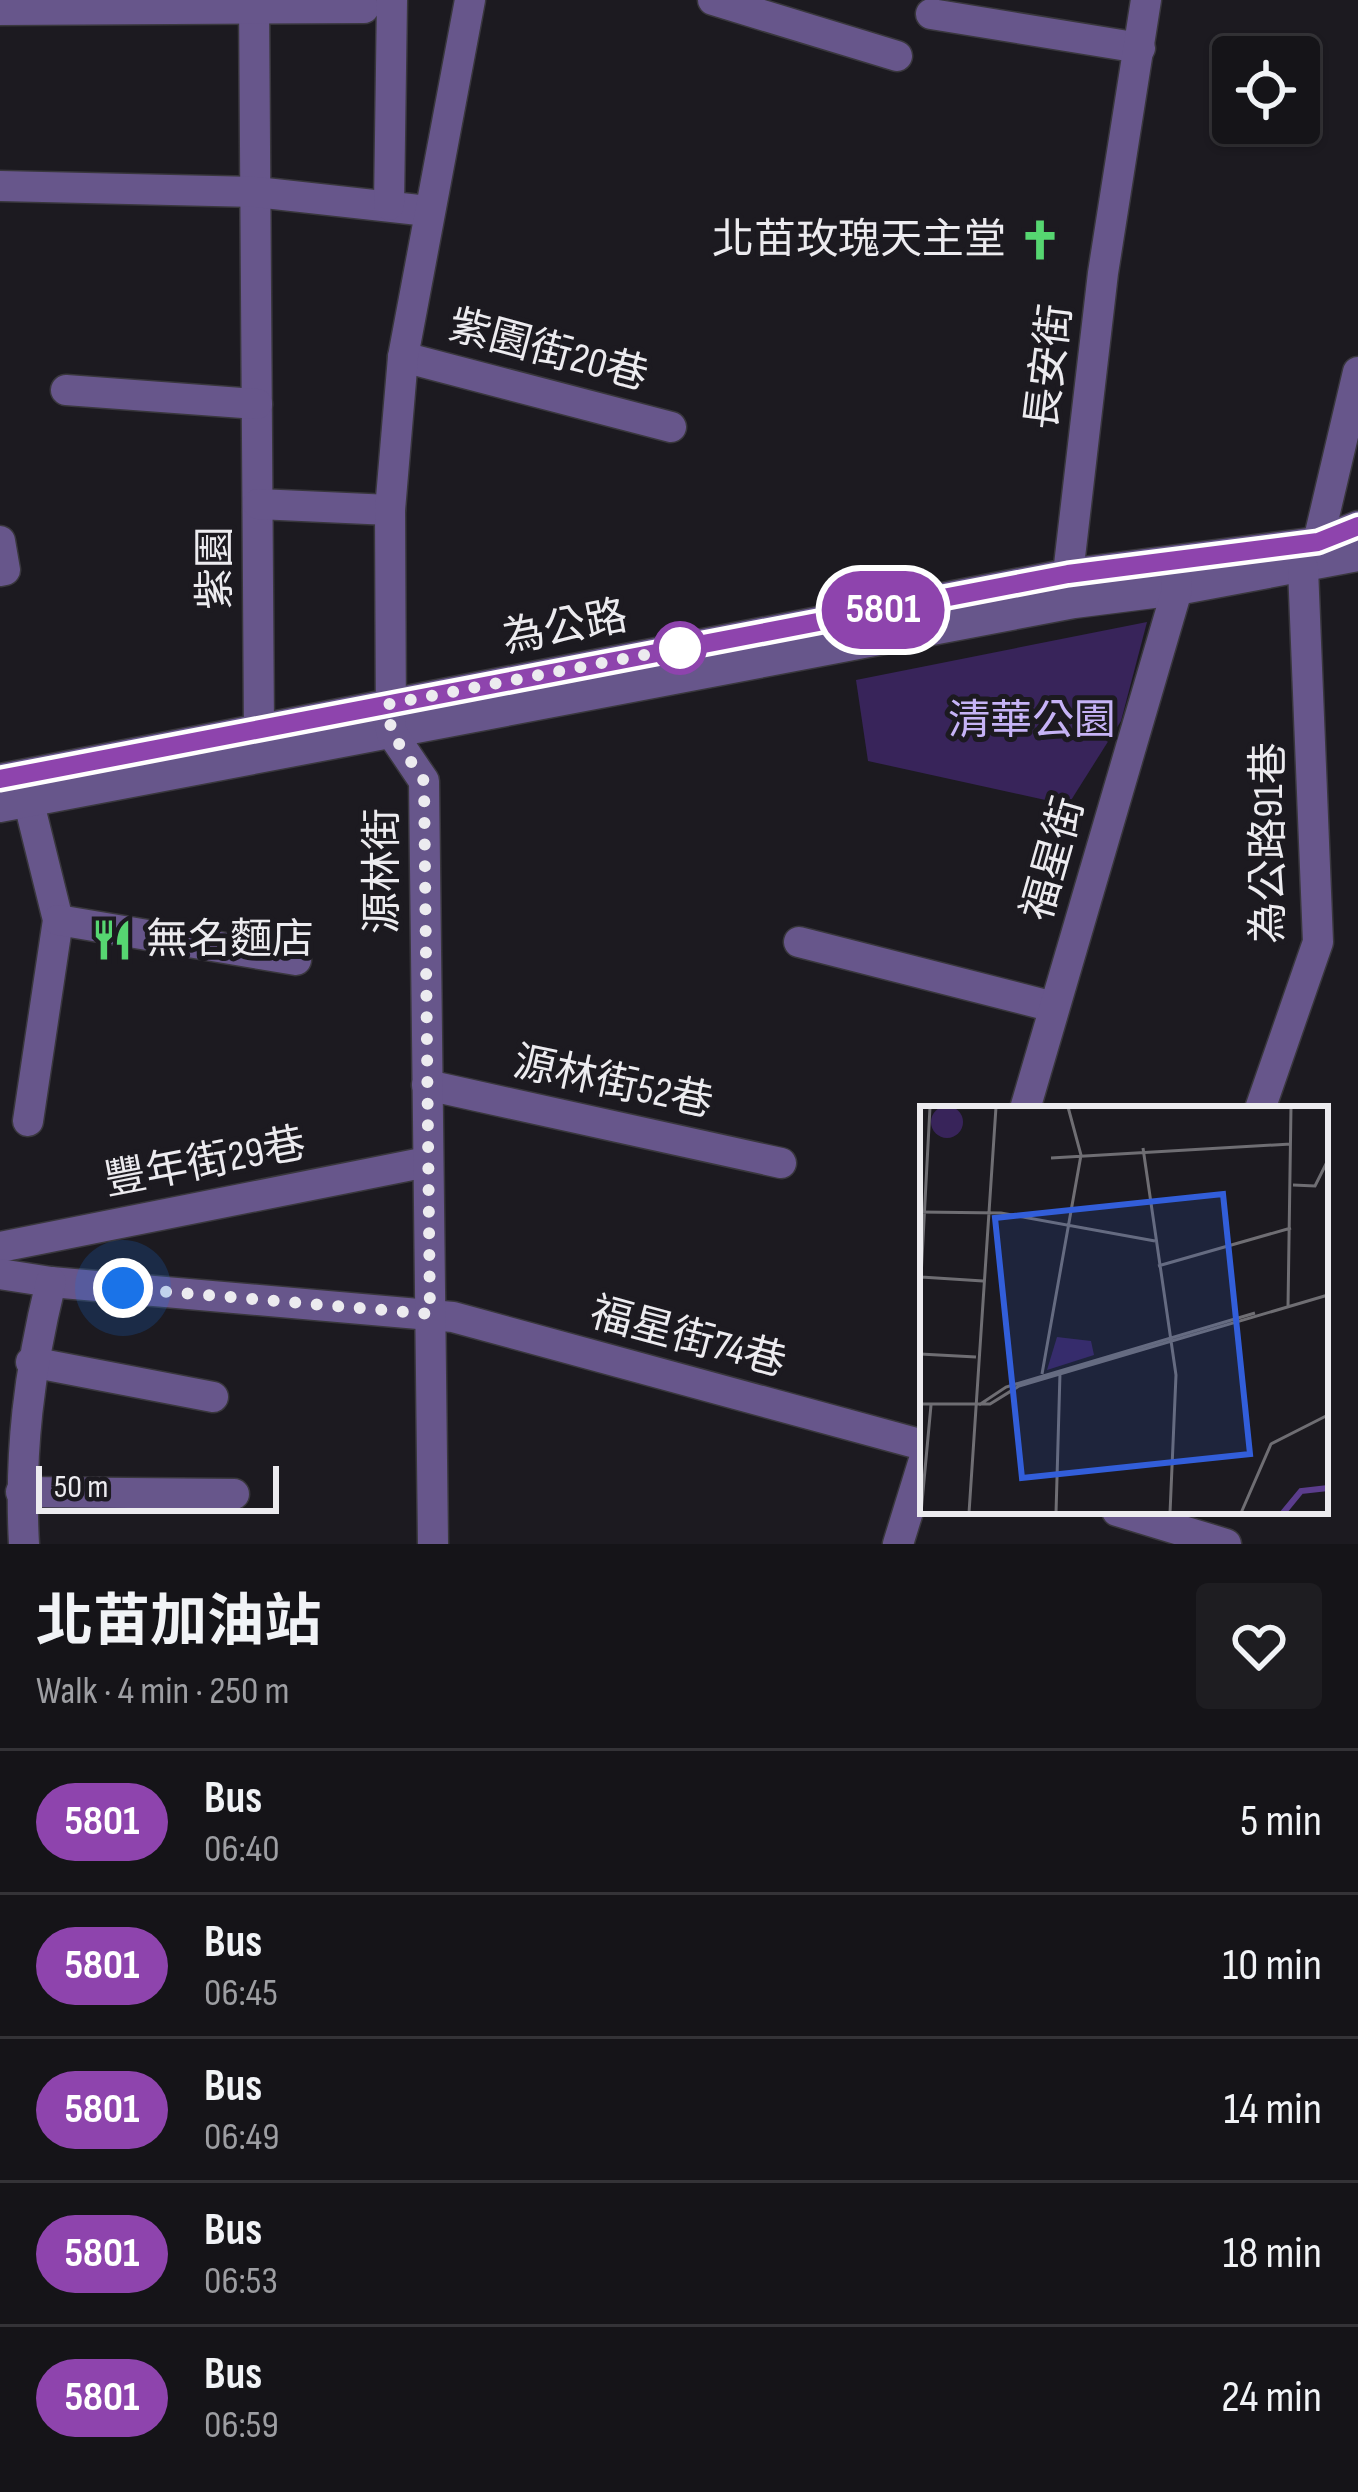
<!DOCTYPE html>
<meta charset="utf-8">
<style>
:root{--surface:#151418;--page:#1e1d21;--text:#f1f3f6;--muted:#9d9ea2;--line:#343337}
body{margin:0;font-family:"Sofia Sans Condensed","Noto Sans TC",sans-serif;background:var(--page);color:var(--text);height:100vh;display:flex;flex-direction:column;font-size:45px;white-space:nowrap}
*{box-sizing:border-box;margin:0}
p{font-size:39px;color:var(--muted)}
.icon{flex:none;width:66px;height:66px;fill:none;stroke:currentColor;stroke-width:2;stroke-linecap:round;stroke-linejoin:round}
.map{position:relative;height:1544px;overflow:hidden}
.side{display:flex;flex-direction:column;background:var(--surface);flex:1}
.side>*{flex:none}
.badge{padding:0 24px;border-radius:39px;font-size:42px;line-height:78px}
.tools{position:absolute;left:1212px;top:36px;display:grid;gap:24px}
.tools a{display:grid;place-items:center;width:108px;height:108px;border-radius:12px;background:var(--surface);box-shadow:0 3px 9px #0004,0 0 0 3px var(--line);font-size:60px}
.scale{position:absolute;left:36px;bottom:30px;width:243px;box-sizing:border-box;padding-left:12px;border:6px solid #ecebef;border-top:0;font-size:33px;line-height:42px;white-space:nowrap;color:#ecebef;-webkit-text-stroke:9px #1c1a20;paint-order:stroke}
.you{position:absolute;width:60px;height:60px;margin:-30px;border:9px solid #fff;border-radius:50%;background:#1a73e8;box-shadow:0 0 0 18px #1a73e833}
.map>.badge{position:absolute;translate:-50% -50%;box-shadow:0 0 0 6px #fff}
.round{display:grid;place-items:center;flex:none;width:126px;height:126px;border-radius:12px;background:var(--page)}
.summary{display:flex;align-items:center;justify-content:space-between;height:204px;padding:0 36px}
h1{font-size:57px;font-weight:700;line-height:90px}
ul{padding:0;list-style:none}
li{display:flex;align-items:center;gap:36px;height:144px;padding:0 36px;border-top:3px solid var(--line)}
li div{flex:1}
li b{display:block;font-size:45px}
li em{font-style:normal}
li .badge{min-width:132px;font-weight:700;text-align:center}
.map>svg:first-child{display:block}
</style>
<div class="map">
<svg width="1358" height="1544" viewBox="0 0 1358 1544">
<rect width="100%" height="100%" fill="#1c1a20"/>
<polygon fill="#38245a" points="1147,622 1121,721 1068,805 868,761 856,680"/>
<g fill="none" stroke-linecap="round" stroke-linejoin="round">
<g stroke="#39373d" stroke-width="33">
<g id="minor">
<polyline points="254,0 259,731 263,750"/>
<polyline points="713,0 897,56"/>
<polyline points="0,10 364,8"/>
<polyline points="931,14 1140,48"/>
<polyline points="0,186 256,192 428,211"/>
<polyline points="389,205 392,0"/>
<polyline points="403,357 671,427"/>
<polyline points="66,390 257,404"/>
<polyline points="258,504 390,510"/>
<polyline points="0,541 5,570 0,571"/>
<polyline points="1312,552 1318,542 1358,372"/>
<polyline points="1071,588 1068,574 1103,273 1146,0"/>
<polyline points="0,779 1068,574 1318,542 1358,526"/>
<polyline points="25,787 58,920 28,1121"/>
<polyline points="0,807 1074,603 1177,590 1358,556"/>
<polyline points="58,920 296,960"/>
<polyline points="799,942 1054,1007"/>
<polyline points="427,1085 781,1163"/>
<polyline points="1025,1109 1177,590 1176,575"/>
<polyline points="1260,1109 1318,942 1303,568"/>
<polyline points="0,1247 427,1162"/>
<polyline points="0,1274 51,1282 453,1317 923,1445"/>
<polyline points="31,1362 213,1397"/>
<polyline points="21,1492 234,1494"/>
<polyline points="1117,1511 1226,1544"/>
<path d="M24 1544C19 1452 29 1371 51 1282"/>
<polyline points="433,1544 424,781 391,732 390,510 403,357 470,0"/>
<polyline points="898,1544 923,1463"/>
</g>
</g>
<use href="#minor" stroke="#67568b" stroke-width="30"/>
</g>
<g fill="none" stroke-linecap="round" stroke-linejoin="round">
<g stroke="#fff" stroke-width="27">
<polyline id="line" points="0,779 1068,574 1318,542 1358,526"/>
</g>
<use href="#line" stroke="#8e44ad" stroke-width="18"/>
<polyline stroke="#ecebef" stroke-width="12" stroke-dasharray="0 21.6" points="123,1288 430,1314 424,781 391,732 389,704 680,648"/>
</g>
<defs>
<g id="church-bare" transform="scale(3.24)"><path d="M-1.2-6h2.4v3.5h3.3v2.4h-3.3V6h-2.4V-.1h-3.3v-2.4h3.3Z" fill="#56d671" stroke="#1c1a20" stroke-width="2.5" paint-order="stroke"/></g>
<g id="restaurant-bare" transform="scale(3.24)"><path d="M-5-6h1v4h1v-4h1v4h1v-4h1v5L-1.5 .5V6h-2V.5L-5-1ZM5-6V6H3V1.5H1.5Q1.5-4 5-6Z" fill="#56d671" stroke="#1c1a20" stroke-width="2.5" paint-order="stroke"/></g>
</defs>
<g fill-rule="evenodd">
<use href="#church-bare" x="1040" y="240"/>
<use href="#restaurant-bare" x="112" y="940"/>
</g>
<circle fill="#fff" stroke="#8e44ad" stroke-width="6" cx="680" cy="648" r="24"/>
<g text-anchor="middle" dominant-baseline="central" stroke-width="10" stroke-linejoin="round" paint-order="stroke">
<g font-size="42" fill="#ecebef" stroke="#1c1a20" text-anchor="end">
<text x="1006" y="240">北苗玫瑰天主堂</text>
<text x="146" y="940" text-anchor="start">無名麵店</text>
</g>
<g font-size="42" fill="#ecebef" stroke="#1c1a20">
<text transform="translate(548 351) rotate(15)">紫園街20巷</text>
<text transform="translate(1050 367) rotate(-83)">長安街</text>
<text transform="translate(216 568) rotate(-90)">紫園</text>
<text transform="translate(565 628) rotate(-11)">為公路</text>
<text transform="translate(1269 843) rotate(-90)">為公路91巷</text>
<text transform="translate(1054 859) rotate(-74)">福星街</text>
<text transform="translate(383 871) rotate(-90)">源林街</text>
<text transform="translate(613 1083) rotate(12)">源林街52巷</text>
<text transform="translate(205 1163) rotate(-11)">豐年街29巷</text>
<text transform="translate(688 1338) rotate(15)">福星街74巷</text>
</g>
<g font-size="42" fill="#c6b3f6" stroke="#1c1a20">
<text x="1032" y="721">清華公園</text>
</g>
</g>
<g transform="translate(920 1106)">
<rect width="408" height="408" fill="#1c1a20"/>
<path d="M11 16a16 16 0 1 1 32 0a16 16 0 1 1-32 0Z" fill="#38245a"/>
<path d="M137 231 171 235 174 249 127 264Z" fill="#38245a"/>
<path fill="none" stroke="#5b3d8d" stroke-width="6" d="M363 407 381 385 408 382"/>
<path fill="none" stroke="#6f6e73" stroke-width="3" d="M223 42 256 269 250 407M131 52 371 38M373 79 395 80 408 54M0 106 81 107 235 135M238 160 371 122M1 171 63 175M0 190 10 1M368 201 371 1M0 248 56 251M122 268 161 49 148 1M0 298H70L99 280 408 189M59 299 86 281 335 207M1 407 11 299M49 407 76 1M136 407 140 267M321 407 351 338 408 309"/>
<path fill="#325eda" fill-opacity="0.15" stroke="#325eda" stroke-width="6" d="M303 88 330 348 102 372 75 112Z"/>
<rect width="408" height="408" fill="none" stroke="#ecebef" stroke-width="6"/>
</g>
</svg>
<div class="tools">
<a><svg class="icon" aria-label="locate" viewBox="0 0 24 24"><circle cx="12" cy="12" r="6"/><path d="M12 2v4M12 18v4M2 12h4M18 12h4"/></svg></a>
</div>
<div class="scale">50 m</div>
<div class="you" style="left:123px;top:1288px"></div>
<b class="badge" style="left:883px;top:610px;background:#8e44ad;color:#fff">5801</b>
</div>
<section class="side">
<div class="summary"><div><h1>北苗加油站</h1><p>Walk · 4 min · 250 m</p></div><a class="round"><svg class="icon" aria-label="heart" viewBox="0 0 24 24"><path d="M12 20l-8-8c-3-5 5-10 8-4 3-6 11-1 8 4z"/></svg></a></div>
<ul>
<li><span class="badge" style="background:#8e44ad;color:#fff">5801</span><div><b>Bus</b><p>06:40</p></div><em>5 min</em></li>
<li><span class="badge" style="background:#8e44ad;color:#fff">5801</span><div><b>Bus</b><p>06:45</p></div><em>10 min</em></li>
<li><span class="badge" style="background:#8e44ad;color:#fff">5801</span><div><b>Bus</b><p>06:49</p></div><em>14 min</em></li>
<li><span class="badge" style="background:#8e44ad;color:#fff">5801</span><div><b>Bus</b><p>06:53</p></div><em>18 min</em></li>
<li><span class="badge" style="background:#8e44ad;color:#fff">5801</span><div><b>Bus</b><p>06:59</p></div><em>24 min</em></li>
</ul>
</section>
